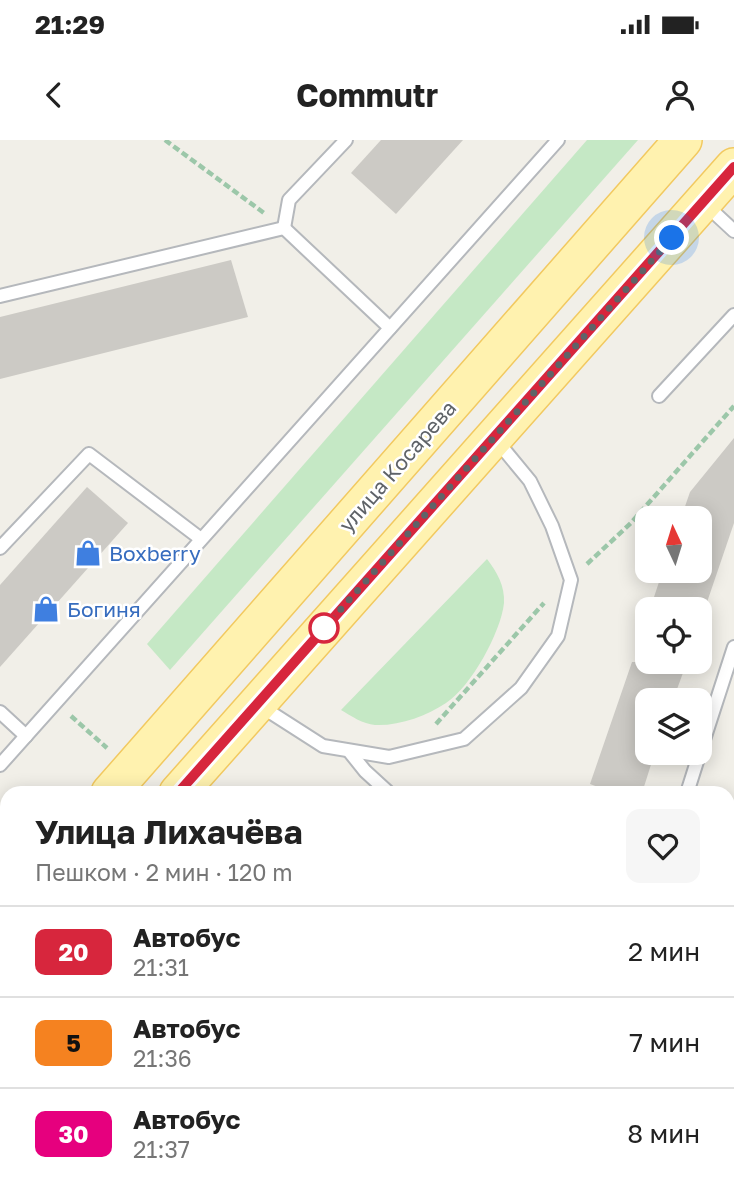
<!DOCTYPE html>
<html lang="ru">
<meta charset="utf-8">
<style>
:root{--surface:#fff;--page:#f6f6f6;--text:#222;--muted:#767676;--line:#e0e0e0}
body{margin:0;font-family:"Golos Text",sans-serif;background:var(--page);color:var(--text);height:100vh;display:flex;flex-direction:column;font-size:26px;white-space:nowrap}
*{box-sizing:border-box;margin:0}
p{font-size:23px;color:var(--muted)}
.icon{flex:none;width:38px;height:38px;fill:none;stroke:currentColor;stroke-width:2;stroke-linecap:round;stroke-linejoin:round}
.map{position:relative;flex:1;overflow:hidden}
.side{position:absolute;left:0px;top:646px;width:735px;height:408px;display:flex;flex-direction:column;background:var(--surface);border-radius:21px 21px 0 0;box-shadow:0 4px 18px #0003}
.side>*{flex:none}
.badge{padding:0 14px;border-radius:10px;font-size:24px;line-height:46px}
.needle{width:46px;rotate:356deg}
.controls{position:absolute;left:635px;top:366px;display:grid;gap:14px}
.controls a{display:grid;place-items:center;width:77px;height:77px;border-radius:14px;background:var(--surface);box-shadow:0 4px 18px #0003;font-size:35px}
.you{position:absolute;width:35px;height:35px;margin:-18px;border:5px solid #fff;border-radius:50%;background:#1a73e8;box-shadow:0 0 0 10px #1a73e833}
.map>.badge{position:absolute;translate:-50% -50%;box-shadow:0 0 0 4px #fff}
.round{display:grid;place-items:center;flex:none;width:74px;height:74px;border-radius:14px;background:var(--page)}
.overview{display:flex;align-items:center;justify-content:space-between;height:119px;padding:0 35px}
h1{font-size:33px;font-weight:700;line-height:52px}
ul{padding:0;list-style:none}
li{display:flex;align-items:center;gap:21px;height:91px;padding:0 35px;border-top:2px solid var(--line)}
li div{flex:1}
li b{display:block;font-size:26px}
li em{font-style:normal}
li .badge{min-width:77px;font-weight:700;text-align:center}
.status{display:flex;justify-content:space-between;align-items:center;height:49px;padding:0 35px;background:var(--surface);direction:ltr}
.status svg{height:19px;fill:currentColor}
header{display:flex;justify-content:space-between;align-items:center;height:91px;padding:0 35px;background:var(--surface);font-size:32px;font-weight:700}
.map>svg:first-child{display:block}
</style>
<div class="status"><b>21:29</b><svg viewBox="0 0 49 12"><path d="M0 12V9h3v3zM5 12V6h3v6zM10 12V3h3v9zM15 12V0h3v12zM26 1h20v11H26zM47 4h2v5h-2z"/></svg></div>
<header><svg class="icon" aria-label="back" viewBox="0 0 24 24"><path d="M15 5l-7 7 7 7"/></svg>Commutr<svg class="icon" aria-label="person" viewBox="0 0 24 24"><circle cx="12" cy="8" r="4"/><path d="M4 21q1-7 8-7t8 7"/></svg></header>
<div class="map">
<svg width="734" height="1052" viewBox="0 0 734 1052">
<rect width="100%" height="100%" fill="#f1efe8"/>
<g fill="#c5e8c5">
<polygon points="587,0 638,0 170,530 147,504"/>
<path d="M487 419C497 432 505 446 504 463 501 492 471 547 446 563 426 576 400 586 375 585 363 584 351 576 341 570Z"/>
</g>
<g fill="#cccac5">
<polygon points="381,0 463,0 396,74 351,33"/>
<polygon points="231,120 248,177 0,239 0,177"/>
<polygon points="734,298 734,383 704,471 650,469 663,430 700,430 700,378 681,378 690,352"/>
<polygon points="87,347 128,383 0,527 0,445"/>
<polygon points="632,522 687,522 673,560 648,560 648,612 655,612 642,653 614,653 590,644"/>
</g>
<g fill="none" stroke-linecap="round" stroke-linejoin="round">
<g stroke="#b5b8bc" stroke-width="16">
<g id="service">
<polyline points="706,65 734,91"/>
<polyline points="284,88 390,188"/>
<polyline points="284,88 289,60 346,0"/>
<polyline points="0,156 284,88"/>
<polyline points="659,256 734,175"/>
<polyline points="0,408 89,314 201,399"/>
<polyline points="259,565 323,606 389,617 464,599 521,548 558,496 571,440 552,386 530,341 497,301"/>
<polyline points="0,572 26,596"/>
<polyline points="349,611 365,631 389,653"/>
<polyline points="700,612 734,507"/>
<polyline points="0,625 558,0"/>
<polyline points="687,653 700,612"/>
<polyline points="728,695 734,688"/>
<polyline points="0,1042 7,1034"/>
<polyline points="133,1052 138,1046"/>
<polyline points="305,1052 310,1046"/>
<polyline points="617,1052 622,1046"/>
</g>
</g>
<g stroke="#b5b8bc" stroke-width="26">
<polyline id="minor" points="495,1046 501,1052"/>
</g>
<g stroke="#f2c960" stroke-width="40">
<g id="primary">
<polyline points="110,653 683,0"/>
<polyline points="178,653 734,27"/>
<polyline points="0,778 7,770"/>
<polyline points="0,851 7,843"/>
</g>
</g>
<g stroke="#9cc7a9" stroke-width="4.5" stroke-dasharray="7 3.5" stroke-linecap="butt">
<polyline points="165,0 264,73"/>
<polyline points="587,424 631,383 734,266"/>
<polyline points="71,576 107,608"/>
<polyline points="436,584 544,463"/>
<polyline points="728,873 734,867"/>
<polyline points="165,1046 165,1052"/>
<polyline points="587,1052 592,1046"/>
</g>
<use href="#service" stroke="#fff" stroke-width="12"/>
<use href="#minor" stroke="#fff" stroke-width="23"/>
<use href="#primary" stroke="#fff2af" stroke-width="37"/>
</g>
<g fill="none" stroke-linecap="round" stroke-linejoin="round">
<g stroke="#fff" stroke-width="16">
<polyline id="line" points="178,653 734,27"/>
</g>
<use href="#line" stroke="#d7263d" stroke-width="10"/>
<polyline stroke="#5f6368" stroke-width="7" stroke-dasharray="0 12.6" points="324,488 672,98"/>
</g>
<defs>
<g id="shop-bare" transform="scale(2.1)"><path d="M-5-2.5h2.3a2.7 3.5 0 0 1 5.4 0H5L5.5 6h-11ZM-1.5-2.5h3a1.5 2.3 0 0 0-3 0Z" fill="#3f7fe0" stroke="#fff" stroke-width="2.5" paint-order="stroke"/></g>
</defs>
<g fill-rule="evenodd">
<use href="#shop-bare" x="88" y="413"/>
<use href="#shop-bare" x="46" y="469"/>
</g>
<circle fill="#fff" stroke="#d7263d" stroke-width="3.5" cx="324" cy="488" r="14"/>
<g text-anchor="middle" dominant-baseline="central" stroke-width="5" stroke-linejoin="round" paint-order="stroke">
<g font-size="21" fill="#5f6368" stroke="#fff">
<text transform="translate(397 326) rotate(-49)">улица Косарева</text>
</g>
<g font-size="21" fill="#366cbe" stroke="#fff" text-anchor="start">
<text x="109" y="413">Boxberry</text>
<text x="67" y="469">Богиня</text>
</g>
</g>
</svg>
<div class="controls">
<a><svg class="needle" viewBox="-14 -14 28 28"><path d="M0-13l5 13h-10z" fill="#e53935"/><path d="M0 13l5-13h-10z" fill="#767676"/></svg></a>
<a><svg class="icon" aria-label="locate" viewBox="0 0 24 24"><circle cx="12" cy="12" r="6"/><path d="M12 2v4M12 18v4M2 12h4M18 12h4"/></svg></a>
<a><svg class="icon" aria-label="layers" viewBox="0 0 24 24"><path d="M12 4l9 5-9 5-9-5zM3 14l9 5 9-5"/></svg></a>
</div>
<div class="you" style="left:672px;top:98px"></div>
<section class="side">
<div class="overview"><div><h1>Улица Лихачёва</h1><p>Пешком · 2 мин · 120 m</p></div><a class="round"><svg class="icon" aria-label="heart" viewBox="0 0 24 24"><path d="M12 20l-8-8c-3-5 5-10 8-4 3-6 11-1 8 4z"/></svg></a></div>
<ul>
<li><span class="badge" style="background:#d7263d;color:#fff">20</span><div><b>Автобус</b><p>21:31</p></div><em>2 мин</em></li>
<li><span class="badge" style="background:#f58220;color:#111">5</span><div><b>Автобус</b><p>21:36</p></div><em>7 мин</em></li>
<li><span class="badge" style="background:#e6007e;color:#fff">30</span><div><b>Автобус</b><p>21:37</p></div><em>8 мин</em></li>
</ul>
</section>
</div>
